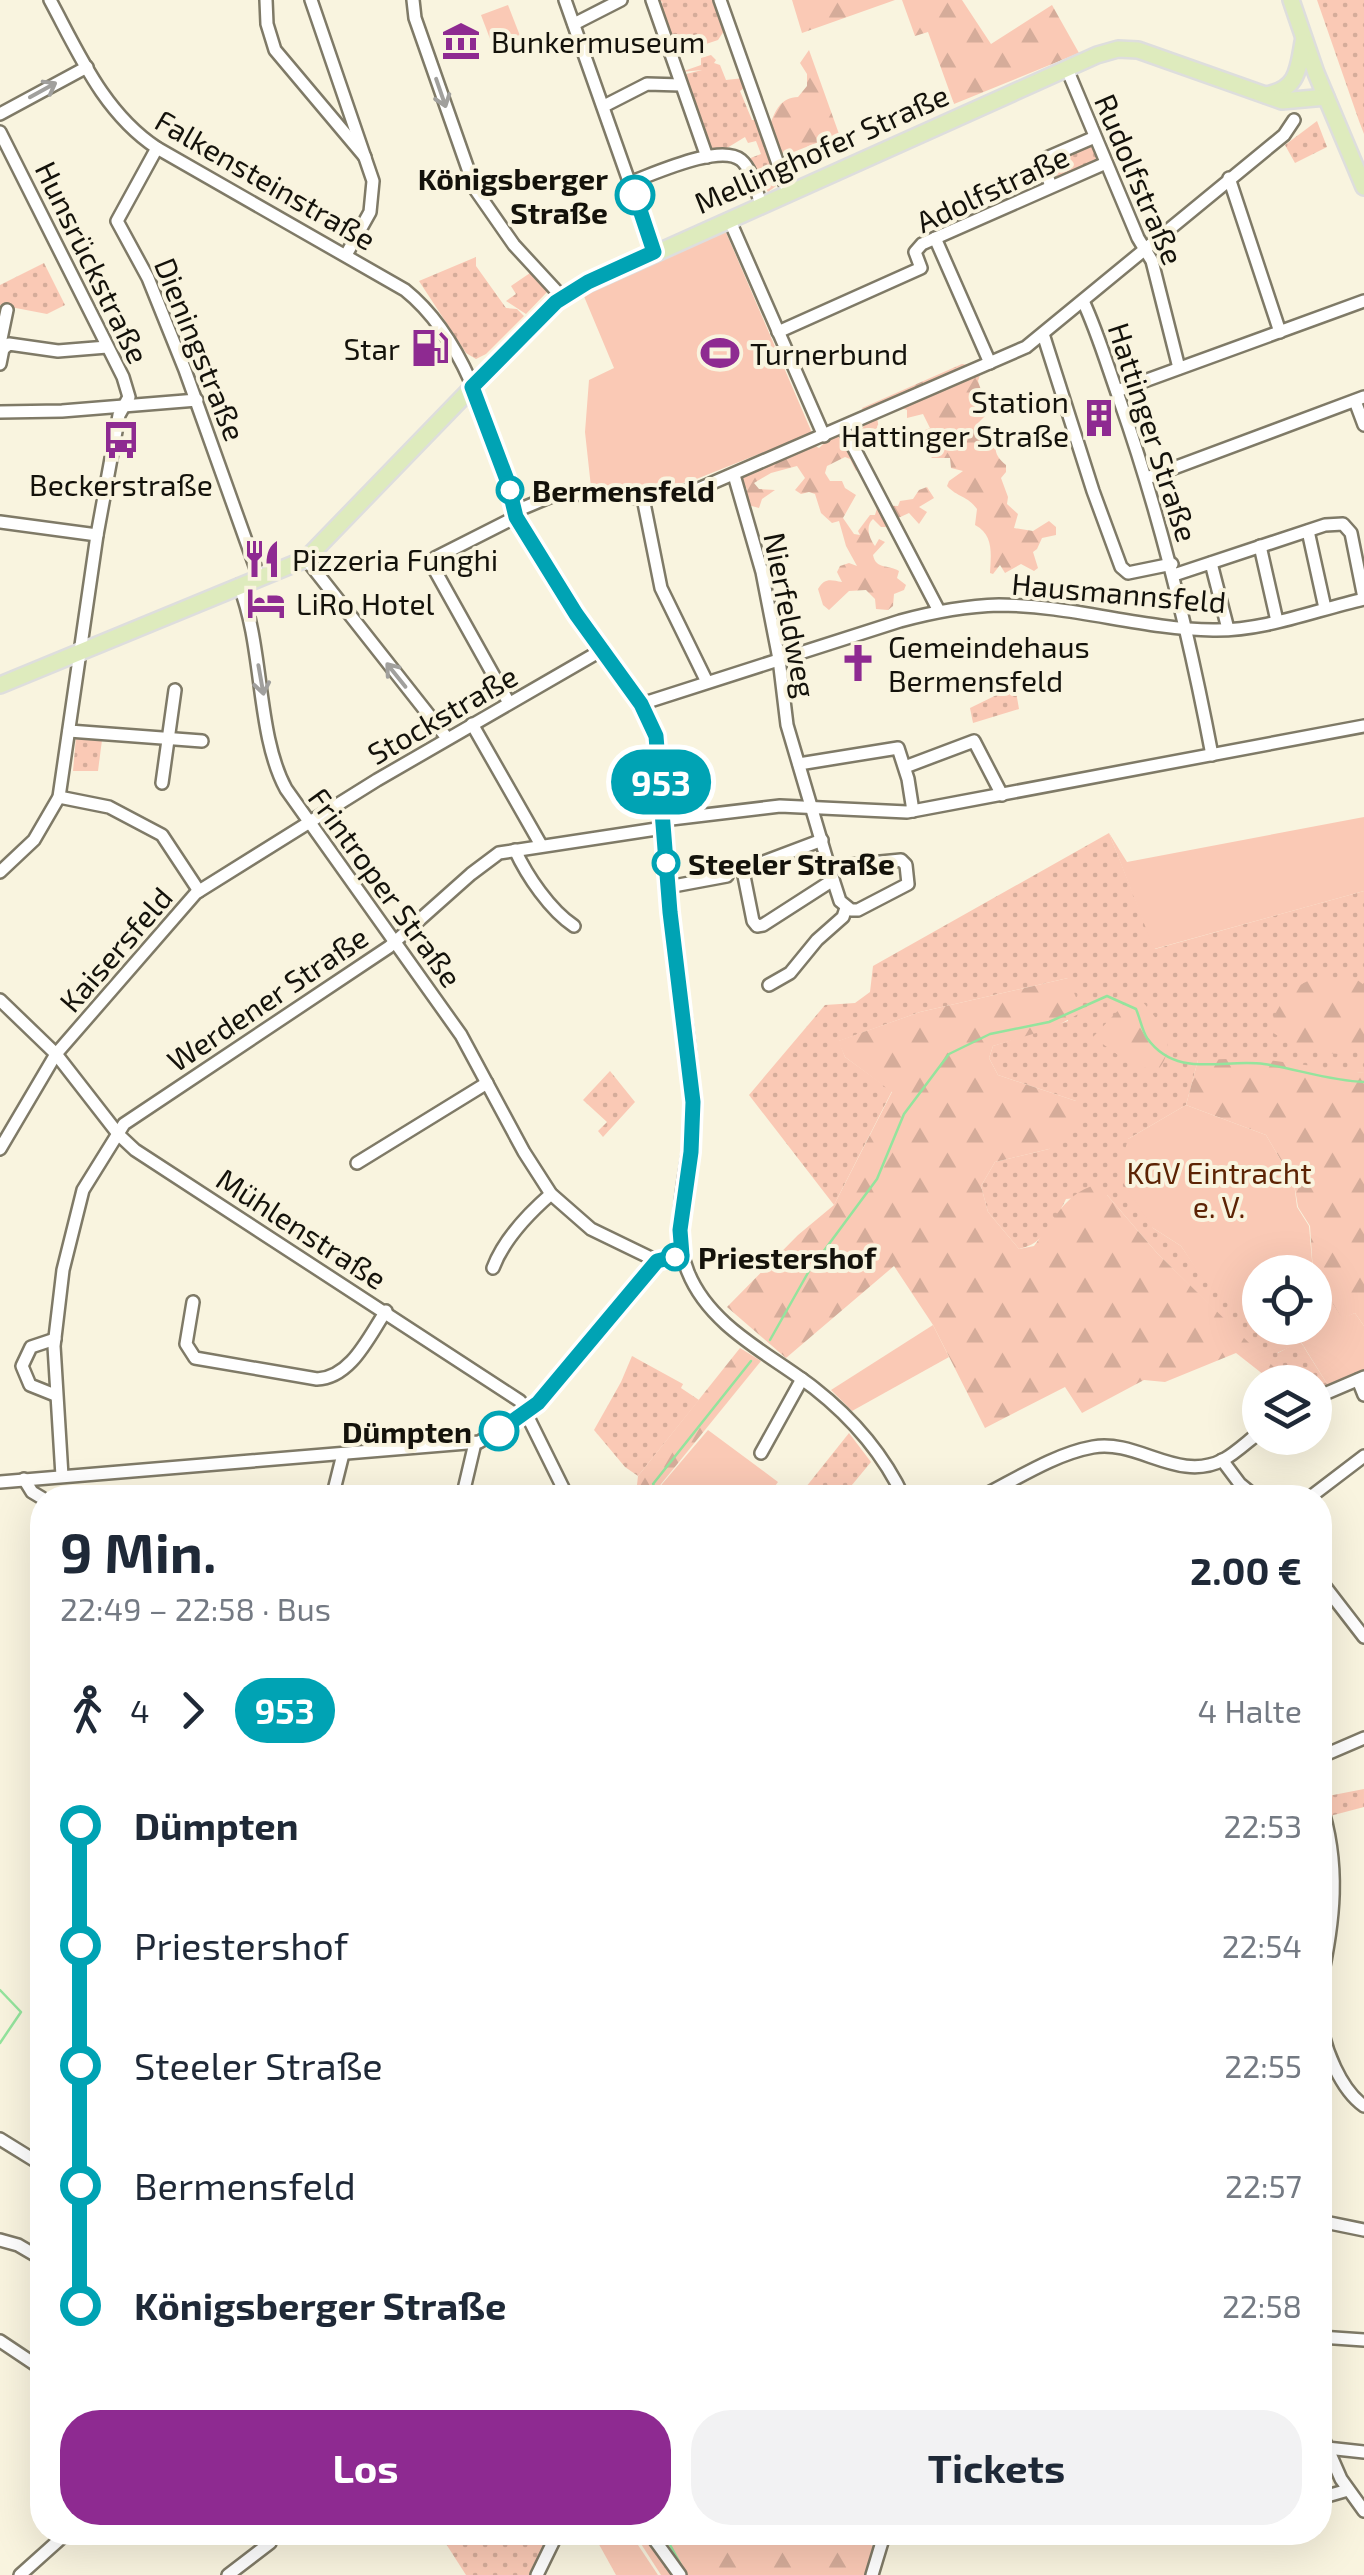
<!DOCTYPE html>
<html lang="de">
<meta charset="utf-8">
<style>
:root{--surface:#fff;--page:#f2f2f3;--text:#1f2937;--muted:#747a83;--accent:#8e2a91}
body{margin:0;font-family:"Exo 2",sans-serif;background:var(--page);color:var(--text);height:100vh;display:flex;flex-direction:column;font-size:38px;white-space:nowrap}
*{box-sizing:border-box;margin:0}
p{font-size:32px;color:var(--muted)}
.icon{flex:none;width:55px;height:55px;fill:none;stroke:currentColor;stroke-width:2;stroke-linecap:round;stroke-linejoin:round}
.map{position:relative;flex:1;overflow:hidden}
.details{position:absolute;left:30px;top:1485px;width:1302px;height:1060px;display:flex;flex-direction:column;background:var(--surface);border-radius:40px;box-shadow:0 10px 40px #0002}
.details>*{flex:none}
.badge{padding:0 20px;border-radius:32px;font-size:35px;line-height:65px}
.controls{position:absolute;left:1242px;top:1255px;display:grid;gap:20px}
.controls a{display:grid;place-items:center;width:90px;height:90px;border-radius:50%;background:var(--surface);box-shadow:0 10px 40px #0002;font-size:50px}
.map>.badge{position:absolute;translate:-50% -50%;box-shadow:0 0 0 5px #fff}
.legs{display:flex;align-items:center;gap:15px;height:110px;padding:0 30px;font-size:32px}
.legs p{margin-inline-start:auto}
.summary{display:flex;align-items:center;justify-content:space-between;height:170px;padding:0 30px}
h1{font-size:55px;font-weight:700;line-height:75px}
.action{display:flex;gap:20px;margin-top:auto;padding:20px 30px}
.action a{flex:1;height:115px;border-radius:40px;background:var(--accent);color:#fff;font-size:40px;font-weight:700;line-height:115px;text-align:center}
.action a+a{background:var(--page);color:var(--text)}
ul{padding:0 30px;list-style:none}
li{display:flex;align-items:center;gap:35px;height:120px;font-size:38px}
li i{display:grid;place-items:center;width:15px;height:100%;margin:0 12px;background:currentColor}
li i::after{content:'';width:25px;height:25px;margin:-12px;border:8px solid;border-radius:50%;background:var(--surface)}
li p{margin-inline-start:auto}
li:first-child i{background:linear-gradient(#0000 50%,currentColor 0)}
li:last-child i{background:linear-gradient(currentColor 50%,#0000 0)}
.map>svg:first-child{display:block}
</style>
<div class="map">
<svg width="1364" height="2575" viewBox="0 0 1364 2575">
<defs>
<pattern id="grass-dots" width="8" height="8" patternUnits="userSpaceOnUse" patternTransform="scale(2.5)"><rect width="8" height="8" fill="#fac9b5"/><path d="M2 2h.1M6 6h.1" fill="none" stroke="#d5ac9a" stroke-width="1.8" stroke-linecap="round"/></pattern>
<pattern id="forest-firs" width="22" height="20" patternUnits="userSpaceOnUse" patternTransform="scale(2.5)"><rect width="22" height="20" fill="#fac9b5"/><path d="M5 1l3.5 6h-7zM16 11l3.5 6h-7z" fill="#d5ac9a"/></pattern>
</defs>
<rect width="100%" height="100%" fill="#f9f4df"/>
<g fill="url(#grass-dots)">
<polygon points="656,0 716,0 726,28 718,40 694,48 691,41 673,48 658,5 663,2"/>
<polygon points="1317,0 1364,0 1364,134 1359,121"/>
<polygon points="711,55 716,60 714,63 720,65 726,80 744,78 747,86 740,91 752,120 759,120 777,178 776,186 768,192 760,179 756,180 748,159 761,154 756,141 748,143 745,137 722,151 709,153 682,75 702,70 681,72 701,65 701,58"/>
<polygon points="1317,121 1327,147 1295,163 1285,145"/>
<polygon points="1095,137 1106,163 1051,186 1043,160"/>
<polygon points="476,257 476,266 506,308 517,309 524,316 486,354 476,359 466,353 419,281"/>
<polygon points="44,263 65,305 47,314 0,305 0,285"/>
<polygon points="530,273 548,291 526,314 506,301 516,294 511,286"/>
<polygon points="1015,686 1019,709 973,723 970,708"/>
<polygon points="76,737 102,740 98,771 73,771"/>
<path d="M1109 833 1155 949 1364 891V1073L1198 1060 1186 1105 1128 1139 1153 1228 1181 1246 1201 1275 1278 1353 1300 1341 1329 1387 1315 1393V1382H1280L1284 1379 1157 1253 1107 1195 1066 1199C1055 1221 1044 1244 1019 1249L988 1212 981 1186 995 1162 1049 1149 1076 1101 998 1075 989 1058 993 1046 1068 1021V978L920 1012 839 1041 845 1057 892 1091 834 1205 749 1095 825 1005 855 1003 870 992 873 966Z"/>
<polygon points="610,1071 635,1102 603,1137 598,1131 607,1122 583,1100"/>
<polygon points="632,1356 683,1384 681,1388 699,1400 638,1476 625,1467 594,1430 621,1382"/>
<polygon points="849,1433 871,1462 842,1497 798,1497"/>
<polygon points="1364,1789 1364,1807 1330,1816 1323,1797"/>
<polygon points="439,2533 555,2533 532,2575 466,2575"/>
</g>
<g fill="url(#forest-firs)">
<polygon points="792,0 895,0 802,33"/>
<polygon points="902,0 962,0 991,44 1052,5 1079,53 954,104 928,32 915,36"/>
<path d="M809 50 839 134 786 155 780 152 770 125C775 111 781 97 798 97L807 86V74L800 63Z"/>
<path d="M962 364 968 365 965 376 981 372 978 381 983 396H989V412L978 423 983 425 985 433 997 426 1003 433 997 437C994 450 995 456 1006 465V472L1001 478 1008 497 1007 504 1018 514 1014 528 1033 531 1049 521 1056 527V535L1042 538 1037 549 1033 552 1038 568 1034 571 1021 564 1005 573 1000 565 993 574 990 573C991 554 994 535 975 525L977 509C968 496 957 497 947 486L949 481 963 471 951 468 950 458H932L924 449 916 448 911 442 913 435 930 428 923 414 907 418V410L902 408 877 417 879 430 867 434 860 431 868 420 862 408Z"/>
<path d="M851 428 856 432 863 462 856 471 850 459 845 457 827 466 825 473 830 481H842L845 488 856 495 843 518 854 534 860 535 858 531 870 515H875L878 505 898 506 900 501 913 499 919 490 927 487 934 498 919 507 927 512 919 524 909 513 894 520 889 527H881L873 519C865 526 869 538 875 546L879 539 885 542 873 555C876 570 888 564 899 571L897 578 906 585 904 590 894 594 893 606 888 610 876 609 875 599 866 590 849 591 829 610 823 605 818 589C825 577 831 580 842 582L837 572 840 566 849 563 857 566 846 546 839 521 832 523 821 513 815 494 809 492 801 494 795 490 805 478 797 466 771 473 754 483 759 489 775 490 762 499 759 508 748 505 745 496 747 489 742 483 743 476 812 444 819 448 830 437Z"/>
<path d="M1318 977 1356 979 1364 985V1049C1335 1061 1292 1048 1268 1029 1282 1000 1287 988 1318 977Z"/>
<path d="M1068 978 1082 1012 1053 1028 993 1046 989 1058 998 1075 1076 1101 1082 1112V1125L1049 1149 995 1162 981 1186 988 1212 1019 1249 1034 1246C1053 1222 1064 1194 1095 1185L1107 1195 1157 1253 1285 1378 1273 1382 1236 1353 1165 1382 1144 1380 1082 1413 1065 1387 985 1428 933 1325 894 1266 786 1358 727 1307 798 1235 834 1205 892 1092 845 1057 838 1041 920 1012Z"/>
<path d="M1129 999 1142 1001C1161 1024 1179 1043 1158 1070L1132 1065 1093 1037Z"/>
<polygon points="1254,1058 1364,1073 1364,1326 1355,1313 1342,1319 1313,1272 1310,1226 1298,1207 1294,1183 1266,1135 1186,1105 1198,1060"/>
<polygon points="740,1348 761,1361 657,1489 666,1497 650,1497 637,1485 638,1476"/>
<polygon points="634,2533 841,2533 878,2548 869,2575 661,2575"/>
</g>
<g fill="#fac9b5">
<polygon points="508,5 522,41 495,52 481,15"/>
<polygon points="725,230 812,433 689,482 639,489 591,487 585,432 589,380 614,368 583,294"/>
<polygon points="1364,817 1364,891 1154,949 1109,833 1127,862"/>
<polygon points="1186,1105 1266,1135 1294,1183 1297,1207 1309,1226 1313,1272 1260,1272 1260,1328 1315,1328 1315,1276 1342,1318 1355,1313 1364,1326 1364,1370 1329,1387 1301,1342 1277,1353 1200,1275 1181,1246 1153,1228 1118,1175 1128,1139"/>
<polygon points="933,1325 949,1357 852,1411 831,1390"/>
<polygon points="708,1430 778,1482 770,1493 776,1497 666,1497 657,1490"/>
<polygon points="597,2533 630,2533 658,2575 616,2575 596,2539"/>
</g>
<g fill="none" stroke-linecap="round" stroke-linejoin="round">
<g stroke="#94e49d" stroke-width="2.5">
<path d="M770 1340 809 1271 877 1179 904 1114 949 1054 990 1034 1049 1022 1107 996 1136 1009C1140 1018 1142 1030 1147 1038 1177 1080 1224 1058 1264 1064 1297 1069 1331 1081 1364 1082"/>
<polyline points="661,1498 653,1484 751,1361"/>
<polyline points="0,1990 21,2012 0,2043"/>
<polyline points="671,2532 669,2543 681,2565"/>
</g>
<g stroke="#7f7a67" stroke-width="16">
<g id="minor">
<path d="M50 0C79 54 104 113 157 148L405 290C470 342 493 441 516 517 521 533 534 549 543 563 555 582 566 601 580 620 608 658 649 699 658 747 667 793 663 843 668 890 674 960 691 1031 693 1100 695 1156 666 1218 688 1272 710 1327 770 1354 814 1388 851 1417 884 1455 904 1498"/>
<polyline points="266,0 267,24 275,50 365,157"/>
<polyline points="311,0 373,181 370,212 346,255"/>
<polyline points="413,0 415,18 475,189 514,245 562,297"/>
<polyline points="565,0 654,252"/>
<polyline points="652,0 707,157"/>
<polyline points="720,0 788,192"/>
<polyline points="574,24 621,0"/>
<polyline points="1067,69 1138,238 1152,261 1179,368"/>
<polyline points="604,106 647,84 681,85"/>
<polyline points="0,114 87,67"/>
<polyline points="0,132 123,377 129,397 119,415 97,535 59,797 34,840 0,872"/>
<polyline points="157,148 117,221 148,278 185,370 259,577"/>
<polyline points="1229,178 1280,332"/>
<path d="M631 182C654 174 720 143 741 160 752 169 756 191 761 204"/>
<polyline points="1051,186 1043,165 1044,159 1095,137"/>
<polyline points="729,219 824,436"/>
<polyline points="935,238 990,363"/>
<path d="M1083 301C1098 333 1108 368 1120 401 1161 518 1189 634 1212 755"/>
<polyline points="778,332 921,268 915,252 922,244 1106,163"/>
<polyline points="1043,334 1093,491 1121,567 1128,573 1172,564"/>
<polyline points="3,349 1,339 7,310"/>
<polyline points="0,364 3,349 9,344 58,351 107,347"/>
<polyline points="1117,391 1364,301"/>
<polyline points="1355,401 1364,425"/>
<polyline points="0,412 62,411 197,400"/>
<polyline points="844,429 939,611"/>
<polyline points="734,475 762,572 779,659 787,725 829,867 901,860 906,865 908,884 858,910 851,910 840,901 829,867"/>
<polyline points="1147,478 1364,397"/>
<polyline points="643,498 661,588 707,682"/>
<polyline points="516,511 559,493 643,498 696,490 1026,347 1284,135 1294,120"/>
<polyline points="0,522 97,535"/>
<polyline points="1308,531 1325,608"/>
<polyline points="1260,546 1277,621"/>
<polyline points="306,559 447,738"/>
<polyline points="1211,563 1228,629"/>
<polyline points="1174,575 1325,525 1343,524 1351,533 1364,598"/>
<path d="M239 585C264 647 256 734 286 789L461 1035 524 1152 551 1194 591 1229 657 1261"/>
<polyline points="509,703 432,565 435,558 516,517"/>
<path d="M641 704 900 621C933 612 965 606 999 605 1071 605 1142 629 1213 630 1265 631 1315 610 1364 599"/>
<polyline points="472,724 541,845"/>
<polyline points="69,731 202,741"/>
<polyline points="799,764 898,748 908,779 913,811"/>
<polyline points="905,767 974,741 1002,795"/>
<polyline points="162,783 175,690"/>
<polyline points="59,797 109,807 162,835 199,891"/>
<polyline points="663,820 780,806 907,812 1364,726"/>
<polyline points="822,840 745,869 744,876 753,921 757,926 763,925 833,880"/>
<path d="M515 850C527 876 550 910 574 926"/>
<polyline points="668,887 727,876"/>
<polyline points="769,985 790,973 817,940 843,917 846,908"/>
<polyline points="0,1000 56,1054 119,1135 135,1150 520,1401 568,1498"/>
<polyline points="0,1149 56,1054 196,893 377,780 602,650"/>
<polyline points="357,1163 487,1083"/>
<path d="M493 1268C504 1239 528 1214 551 1194"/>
<path d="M193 1302 186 1344 195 1358 317 1379C351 1378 369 1336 386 1311"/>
<polyline points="55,1339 31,1347 22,1366 30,1385 55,1395"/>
<polyline points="1358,1380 1364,1395"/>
<polyline points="1315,1398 1364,1377"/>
<polyline points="761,1453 802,1379"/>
<polyline points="1222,1460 1240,1484 1257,1498"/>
<polyline points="62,1476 54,1346 63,1270 83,1190 124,1124 389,947 471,874 499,853 663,828"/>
<polyline points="24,1479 32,1492 42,1498"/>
<polyline points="0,1482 479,1442 524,1416 538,1403 657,1261 682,1255"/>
<polyline points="332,1498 343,1454"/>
<polyline points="462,1498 475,1443"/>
<path d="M979 1498C1015 1480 1054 1454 1093 1447 1138 1439 1178 1483 1223 1460 1236 1453 1248 1441 1260 1432"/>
<polyline points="1309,1498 1364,1456"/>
<polyline points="1320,1580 1364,1637"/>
<polyline points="1320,1757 1364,1738"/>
<path d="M1320 1802C1341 1864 1334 1923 1320 1985"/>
<path d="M1320 2021C1325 2049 1340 2089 1364 2106"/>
<polyline points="0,2139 42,2165"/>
<polyline points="1320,2221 1364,2230"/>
<polyline points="0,2240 18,2245 42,2259"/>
<polyline points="1320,2337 1364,2340"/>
<polyline points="0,2341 42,2369"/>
<polyline points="1320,2431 1341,2479 1364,2511"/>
<polyline points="1327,2448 1364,2452"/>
<polyline points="1320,2498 1348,2490"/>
<polyline points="649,2532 680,2575"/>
<polyline points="20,2575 68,2532"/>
<polyline points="228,2575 270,2543 263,2532"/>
<polyline points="537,2575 558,2532"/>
<polyline points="872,2575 885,2532"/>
</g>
</g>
<g stroke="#dededd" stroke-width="20">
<g id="major">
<polyline points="1291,0 1316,73 1364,187"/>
<path d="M1266 95C1298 89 1298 70 1303 42"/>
<polyline points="0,685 306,559 549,308 574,290 1097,55 1118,49 1138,50 1282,101 1326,97"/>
</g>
</g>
<use href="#minor" stroke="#fff" stroke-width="11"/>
<use href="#major" stroke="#deebbd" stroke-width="15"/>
</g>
<defs><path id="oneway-shaft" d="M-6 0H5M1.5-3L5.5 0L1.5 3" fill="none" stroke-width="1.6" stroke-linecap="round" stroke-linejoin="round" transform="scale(2.5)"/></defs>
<g stroke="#a1a09d">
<use href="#oneway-shaft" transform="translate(43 90) rotate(-29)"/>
<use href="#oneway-shaft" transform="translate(441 93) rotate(71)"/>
<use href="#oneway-shaft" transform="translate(396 675) rotate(-129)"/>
<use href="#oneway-shaft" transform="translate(261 680) rotate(80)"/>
</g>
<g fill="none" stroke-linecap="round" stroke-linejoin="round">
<g stroke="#fff" stroke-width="22">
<polyline id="line-1" points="499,1431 538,1403 657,1261 682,1255 680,1230 691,1152 693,1102 670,912 656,736 641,704 576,614 516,517 507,480 472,387 556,302 588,282 654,252 635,195"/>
</g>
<use href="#line-1" stroke="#00a3b4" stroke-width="15"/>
</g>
<defs>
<g id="museum-bare" transform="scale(3)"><path d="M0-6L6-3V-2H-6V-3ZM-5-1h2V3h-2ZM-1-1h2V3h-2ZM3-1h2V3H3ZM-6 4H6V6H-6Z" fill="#8e2a91" stroke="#f9f4df" stroke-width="2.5" paint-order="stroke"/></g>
<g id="fuel-bare" transform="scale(3)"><path d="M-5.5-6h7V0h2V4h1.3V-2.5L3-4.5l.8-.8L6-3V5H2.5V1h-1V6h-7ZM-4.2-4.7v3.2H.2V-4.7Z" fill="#8e2a91" stroke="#f9f4df" stroke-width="2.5" paint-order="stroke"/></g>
<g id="stadium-bare" transform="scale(3)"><path d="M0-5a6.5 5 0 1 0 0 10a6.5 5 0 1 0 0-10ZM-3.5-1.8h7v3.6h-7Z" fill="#8e2a91" stroke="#f9f4df" stroke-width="2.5" paint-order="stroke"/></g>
<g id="building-bare" transform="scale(3)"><path d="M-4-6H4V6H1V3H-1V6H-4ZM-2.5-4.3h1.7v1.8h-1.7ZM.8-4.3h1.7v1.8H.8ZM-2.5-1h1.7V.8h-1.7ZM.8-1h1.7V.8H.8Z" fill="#8e2a91" stroke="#f9f4df" stroke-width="2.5" paint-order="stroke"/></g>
<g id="bus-bare" transform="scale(3)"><path d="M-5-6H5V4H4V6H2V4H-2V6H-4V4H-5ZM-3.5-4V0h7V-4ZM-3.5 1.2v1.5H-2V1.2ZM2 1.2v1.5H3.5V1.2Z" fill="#8e2a91" stroke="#f9f4df" stroke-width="2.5" paint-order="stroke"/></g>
<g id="restaurant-bare" transform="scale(3)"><path d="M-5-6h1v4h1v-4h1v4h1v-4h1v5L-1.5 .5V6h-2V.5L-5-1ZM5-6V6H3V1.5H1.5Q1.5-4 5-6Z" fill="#8e2a91" stroke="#f9f4df" stroke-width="2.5" paint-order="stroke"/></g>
<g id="hotel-bare" transform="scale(3)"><path d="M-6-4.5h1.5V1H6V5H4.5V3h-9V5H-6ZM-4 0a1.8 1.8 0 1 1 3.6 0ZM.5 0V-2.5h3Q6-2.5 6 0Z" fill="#8e2a91" stroke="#f9f4df" stroke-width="2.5" paint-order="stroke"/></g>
<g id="church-bare" transform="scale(3)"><path d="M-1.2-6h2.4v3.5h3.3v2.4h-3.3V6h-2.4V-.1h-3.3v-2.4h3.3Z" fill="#8e2a91" stroke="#f9f4df" stroke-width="2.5" paint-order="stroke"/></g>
</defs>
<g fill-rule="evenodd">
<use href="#museum-bare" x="461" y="41"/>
<use href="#fuel-bare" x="430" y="348"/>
<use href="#stadium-bare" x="720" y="353"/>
<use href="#building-bare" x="1099" y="418"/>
<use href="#bus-bare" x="121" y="440"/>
<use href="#restaurant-bare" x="262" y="559"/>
<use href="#hotel-bare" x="266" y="603"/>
<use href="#church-bare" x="858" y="663"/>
</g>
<g fill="#fff" stroke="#00a3b4" stroke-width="5">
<circle cx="635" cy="195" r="18"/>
<circle cx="510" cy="490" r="12"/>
<circle cx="666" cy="863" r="12"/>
<circle cx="675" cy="1257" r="12"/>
<circle cx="499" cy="1431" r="18"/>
</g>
<g text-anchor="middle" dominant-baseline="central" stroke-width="8" stroke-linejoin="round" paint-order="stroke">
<g font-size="30" fill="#14120b" stroke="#f9f4df" text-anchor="start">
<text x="491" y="41">Bunkermuseum</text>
<text x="400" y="348" text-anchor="end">Star</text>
<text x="750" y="353">Turnerbund</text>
<text x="1069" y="401" text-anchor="end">Station<tspan x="1069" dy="34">Hattinger Straße</tspan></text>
<text x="121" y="484" text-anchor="middle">Beckerstraße</text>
<text x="292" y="559">Pizzeria Funghi</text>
<text x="296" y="603">LiRo Hotel</text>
<text x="888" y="646">Gemeindehaus<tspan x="888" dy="34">Bermensfeld</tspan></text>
</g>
<g font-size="30" fill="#14120b" stroke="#f9f4df">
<text transform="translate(821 148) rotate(-24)">Mellinghofer Straße</text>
<text transform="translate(266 179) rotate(30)">Falkensteinstraße</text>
<text transform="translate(1140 179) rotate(67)">Rudolfstraße</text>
<text transform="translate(992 188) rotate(-25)">Adolfstraße</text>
<text transform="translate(93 262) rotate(64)">Hunsrückstraße</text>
<text transform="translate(201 349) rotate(68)">Dieningstraße</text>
<text transform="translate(1154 432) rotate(72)">Hattinger Straße</text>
<text transform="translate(1119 592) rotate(5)">Hausmannsfeld</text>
<text transform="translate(791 615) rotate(79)">Nierfeldweg</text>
<text transform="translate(442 714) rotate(-30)">Stockstraße</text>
<text transform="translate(386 887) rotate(54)">Frintroper Straße</text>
<text transform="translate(115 949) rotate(-49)">Kaisersfeld</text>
<text transform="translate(267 998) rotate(-34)">Werdener Straße</text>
<text transform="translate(302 1228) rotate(33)">Mühlenstraße</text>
</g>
<g font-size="30" font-weight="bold" fill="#14120b" stroke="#f9f4df" text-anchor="start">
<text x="608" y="178" text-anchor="end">Königsberger<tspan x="608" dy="34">Straße</tspan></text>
<text x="532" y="490">Bermensfeld</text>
<text x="688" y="863">Steeler Straße</text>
<text x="698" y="1257">Priestershof</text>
<text x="472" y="1431" text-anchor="end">Dümpten</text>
</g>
<g font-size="30" fill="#5c2304" stroke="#f9f4df">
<text x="1219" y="1172">KGV Eintracht<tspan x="1219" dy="34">e. V.</tspan></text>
</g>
</g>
</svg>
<div class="controls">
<a><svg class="icon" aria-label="locate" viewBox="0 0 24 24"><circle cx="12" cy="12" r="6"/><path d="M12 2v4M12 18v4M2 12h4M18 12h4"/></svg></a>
<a><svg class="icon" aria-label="layers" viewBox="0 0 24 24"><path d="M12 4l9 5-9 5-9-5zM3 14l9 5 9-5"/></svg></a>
</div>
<b class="badge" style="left:661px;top:782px;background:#00a3b4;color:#fff">953</b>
<section class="details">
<div class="summary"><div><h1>9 Min.</h1><p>22:49 – 22:58 · Bus</p></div><b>2.00 €</b></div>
<div class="legs"><svg class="icon" aria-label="walk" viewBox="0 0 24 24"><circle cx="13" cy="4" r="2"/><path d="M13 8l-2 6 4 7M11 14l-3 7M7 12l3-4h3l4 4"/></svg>4<svg class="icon" aria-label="forward" viewBox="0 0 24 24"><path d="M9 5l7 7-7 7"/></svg><b class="badge" style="background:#00a3b4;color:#fff">953</b><p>4 Halte</p></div>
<ul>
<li><i style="color:#00a3b4"></i><b>Dümpten</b><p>22:53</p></li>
<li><i style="color:#00a3b4"></i><span>Priestershof</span><p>22:54</p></li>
<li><i style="color:#00a3b4"></i><span>Steeler Straße</span><p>22:55</p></li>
<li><i style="color:#00a3b4"></i><span>Bermensfeld</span><p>22:57</p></li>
<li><i style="color:#00a3b4"></i><b>Königsberger Straße</b><p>22:58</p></li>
</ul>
<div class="action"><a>Los</a><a>Tickets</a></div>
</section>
</div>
